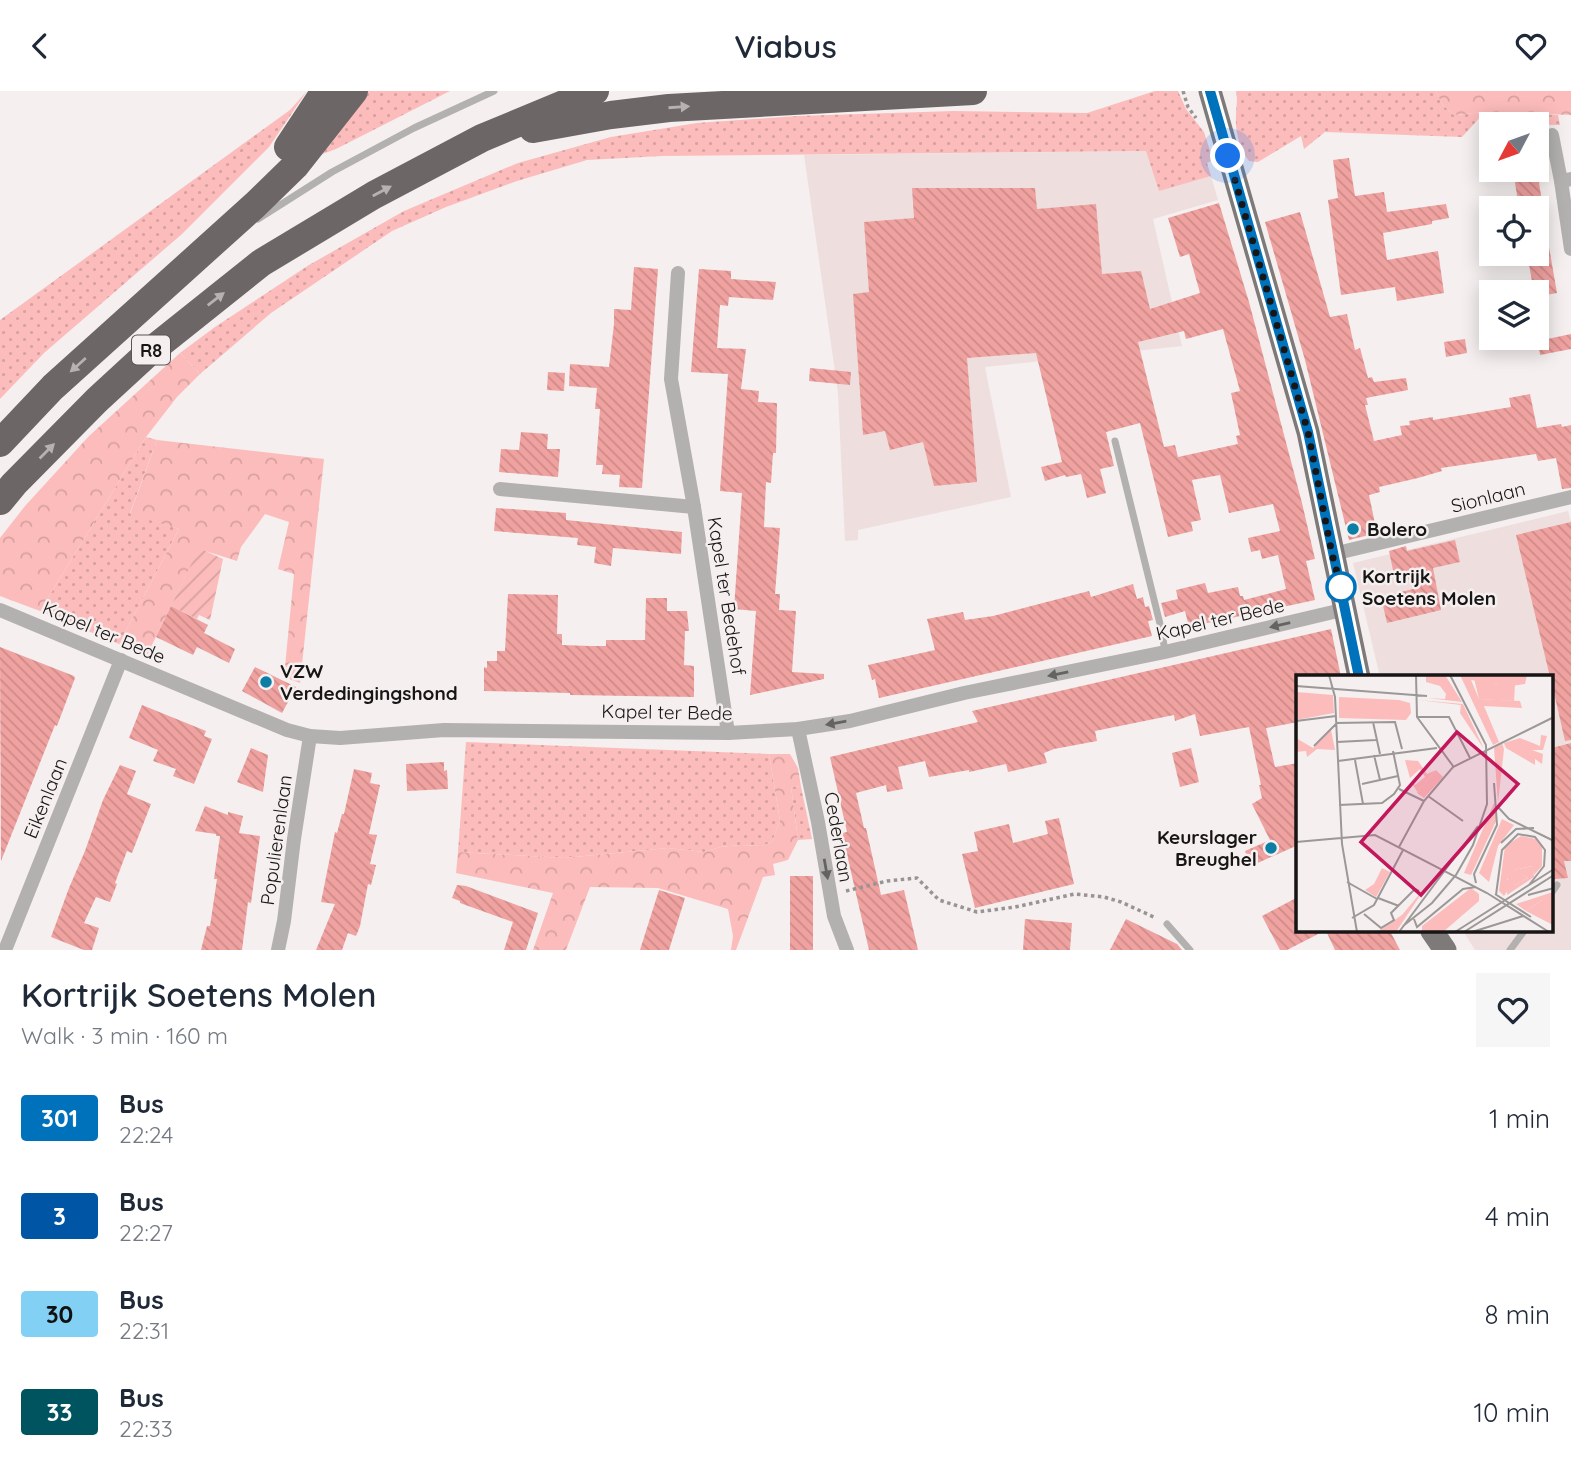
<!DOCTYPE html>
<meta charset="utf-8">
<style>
:root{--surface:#fff;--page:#f6f6f7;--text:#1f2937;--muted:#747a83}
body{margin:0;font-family:Quicksand,sans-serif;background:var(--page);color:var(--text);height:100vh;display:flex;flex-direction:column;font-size:26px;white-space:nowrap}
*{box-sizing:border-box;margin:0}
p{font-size:23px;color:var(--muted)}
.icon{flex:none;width:38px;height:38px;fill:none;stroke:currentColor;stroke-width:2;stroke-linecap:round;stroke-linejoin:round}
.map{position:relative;height:859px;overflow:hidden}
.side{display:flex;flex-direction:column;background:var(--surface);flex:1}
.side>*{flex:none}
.badge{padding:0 14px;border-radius:5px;font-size:24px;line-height:46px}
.needle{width:46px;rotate:229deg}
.buttons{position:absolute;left:1479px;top:21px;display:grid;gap:14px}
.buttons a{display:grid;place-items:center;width:70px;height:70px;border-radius:0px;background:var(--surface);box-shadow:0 4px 18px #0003;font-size:35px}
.you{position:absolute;width:35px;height:35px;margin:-18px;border:5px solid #fff;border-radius:50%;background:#1a73e8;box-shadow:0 0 0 10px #1a73e833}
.map>.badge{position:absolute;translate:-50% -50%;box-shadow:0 0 0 4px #fff}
.round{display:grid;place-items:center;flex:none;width:74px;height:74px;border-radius:0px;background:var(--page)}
.summary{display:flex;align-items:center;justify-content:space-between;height:119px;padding:0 21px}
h1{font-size:33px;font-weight:600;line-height:52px}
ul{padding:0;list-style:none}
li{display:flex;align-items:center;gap:21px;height:98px;padding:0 21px}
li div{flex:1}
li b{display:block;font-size:26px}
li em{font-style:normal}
li .badge{min-width:77px;font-weight:700;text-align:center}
header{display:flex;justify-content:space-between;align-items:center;height:91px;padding:0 21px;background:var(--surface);font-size:32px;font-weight:600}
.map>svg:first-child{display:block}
</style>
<header><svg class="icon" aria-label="back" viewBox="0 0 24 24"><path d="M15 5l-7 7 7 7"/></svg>Viabus<svg class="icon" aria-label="heart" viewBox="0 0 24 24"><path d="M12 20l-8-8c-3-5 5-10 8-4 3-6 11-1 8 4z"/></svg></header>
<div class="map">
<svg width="1571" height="859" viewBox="0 0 1571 859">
<defs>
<pattern id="grass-dots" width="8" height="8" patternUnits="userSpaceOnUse" patternTransform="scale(1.75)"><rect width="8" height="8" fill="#fcbcbb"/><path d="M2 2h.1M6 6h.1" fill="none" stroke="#d7a1a0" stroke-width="1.8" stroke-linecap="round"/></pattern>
<pattern id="forest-crowns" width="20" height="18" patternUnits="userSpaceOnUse" patternTransform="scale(1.75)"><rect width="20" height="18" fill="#fcbcbb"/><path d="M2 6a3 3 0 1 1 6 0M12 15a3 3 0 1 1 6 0" fill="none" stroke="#d7a1a0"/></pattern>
<pattern id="garden-furrows" width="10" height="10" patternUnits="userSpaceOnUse" patternTransform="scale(1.75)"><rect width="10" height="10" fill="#fcbcbb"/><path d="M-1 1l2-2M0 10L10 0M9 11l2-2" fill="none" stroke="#d7a1a0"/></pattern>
<pattern id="building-back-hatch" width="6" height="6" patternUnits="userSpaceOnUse" patternTransform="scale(1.75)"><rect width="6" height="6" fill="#f0a2a0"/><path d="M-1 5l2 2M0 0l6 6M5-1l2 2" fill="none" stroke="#cd8b89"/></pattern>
</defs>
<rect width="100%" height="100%" fill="#f5efef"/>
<g fill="#eedfde">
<polygon points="1147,60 1159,99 1211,85 1218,109 1153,128 1182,255 985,276 1011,406 858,439 858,449 845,450 838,302 804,64"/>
<polygon points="1568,420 1571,431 1571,859 1475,859 1463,840 1552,840 1552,586 1380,586 1353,472"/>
</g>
<g fill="url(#grass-dots)">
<polygon points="307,0 269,56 182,143 44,262 0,308 0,229 290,19"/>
<polygon points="366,0 450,0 336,58 317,65"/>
<polygon points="1155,0 1178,0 1186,18 1204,41 1213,69 1207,72 1211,85 1159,100 1146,60 662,65 587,69 517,90 446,116 392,140 271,222 200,283 180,262 215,236 309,174 404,120 518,72 611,46 697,32 797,25 954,20 1087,22"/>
<path d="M1236 0H1436L1442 13 1454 24 1485 21 1462 46 1325 41 1304 58 1301 45 1258 71 1249 70C1239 57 1235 40 1236 24 1236 16 1238 9 1236 0Z"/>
<polygon points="1492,21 1558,24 1560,34 1494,33"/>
<polygon points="146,346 157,349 130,422 179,438 119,553 40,520"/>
<polygon points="466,651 769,663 780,729 772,751 762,755 740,754 720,756 704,761 668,757 564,767 458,761"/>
<polygon points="791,695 801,696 812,748 798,749"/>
</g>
<g fill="url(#forest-crowns)">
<polygon points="1436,0 1571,0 1571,24 1485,21 1454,24 1442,13"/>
<polygon points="180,262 200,283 177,306 146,346 40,520 0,505 0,447 25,415 89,345"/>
<polygon points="157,349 324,368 300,592 284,586 294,483 278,478 289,431 265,423 241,456 237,470 199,458 147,564 119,553 179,438 130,423"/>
<polygon points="769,663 790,663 798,677 801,696 791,695 798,749 788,769 773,773 775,784 763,786 736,859 731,859 733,845 728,818 658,797 590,796 566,859 533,859 553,802 456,782 458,761 564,767 668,757 704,761 720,756 740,754 762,755 772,751 780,729"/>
</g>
<polygon fill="url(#garden-furrows)" points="199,457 223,468 210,529 199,524 197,528 171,515"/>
<g fill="url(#building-back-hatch)" fill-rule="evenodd">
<polygon points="1349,67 1355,105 1384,101 1387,121 1446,113 1449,127 1432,130 1432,133 1383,142 1387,169 1438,160 1444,202 1397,210 1395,196 1341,204 1328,109 1338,107 1333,69"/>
<polygon points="1513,79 1537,79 1543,117 1519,117"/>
<path d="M912 97H1035L1037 118 1096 113 1102 183 1141 180 1150 218 1200 202 1189 163 1180 166 1168 127 1219 112 1249 211 1302 412 1315 468 1306 470 1315 509 1189 536 1185 520 1165 526 1161 512 1178 508 1176 499 1205 492 1208 502 1238 496 1240 505H1243L1244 509 1286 498 1278 464 1262 468 1260 459 1251 461 1248 447 1280 440 1273 413 1229 422 1220 384 1192 389 1201 429 1191 431 1193 440 1168 446 1140 332 1106 341 1114 375 1100 378 1106 402 1087 407 1081 383 1066 386 1065 384 1045 390 1041 376 1062 371 1036 262 967 267 977 391 934 395 923 351 890 359 885 340 863 344 853 203 869 201 864 131 914 127ZM1223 238 1240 300 1231 302 1240 344 1236 345 1238 353 1178 366 1175 354 1164 356 1138 251 1184 240 1186 248Z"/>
<polygon points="1300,121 1330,226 1347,223 1355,259 1360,257 1368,287 1372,286 1374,291 1406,287 1408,299 1366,307 1368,314 1365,314 1374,350 1402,344 1400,335 1410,334 1409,330 1433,326 1433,329 1511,316 1509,307 1530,303 1537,337 1561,333 1562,336 1571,334 1571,397 1562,398 1556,367 1538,370 1536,363 1441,377 1442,380 1418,387 1379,396 1380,401 1369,404 1377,442 1349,449 1305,269 1265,131"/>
<polygon points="1536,127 1544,127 1557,202 1536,206 1536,201 1534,201 1527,163 1536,163"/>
<polygon points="634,176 658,178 642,397 619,396 620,384 602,383 603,374 596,374 600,318 595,318 597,297 569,295 570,273 609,276 614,233 614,218 631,219"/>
<polygon points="699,178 731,180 731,188 776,191 773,209 729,206 728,215 720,214 717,257 746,258 741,298 759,300 758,311 777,312 776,362 773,362 771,392 766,391 764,436 780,437 775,503 780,503 779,519 796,520 792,581 824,583 824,588 750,604 756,520 734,518 742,402 720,400 728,283 691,281"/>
<polygon points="1571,243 1571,258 1540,264 1538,250"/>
<polygon points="1465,248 1467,262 1446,266 1444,251"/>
<polygon points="810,277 851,281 850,294 809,290"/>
<polygon points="548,281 565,282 564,300 547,299"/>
<polygon points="521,341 548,343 547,358 560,358 558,386 499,381 501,358 519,359"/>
<polygon points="496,417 566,422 566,429 682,441 681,463 613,457 611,475 594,472 596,456 577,454 578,447 494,440"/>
<polygon points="1571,431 1571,649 1565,650 1552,593 1552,586 1550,586 1516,444"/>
<polygon points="1455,449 1460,471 1433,477 1441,519 1387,532 1381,506 1421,496 1393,479 1389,460 1406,455 1407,460"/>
<polygon points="1133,493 1137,508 1143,506 1145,516 1149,515 1153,529 1148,530 1152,545 879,607 875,588 872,589 868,574 935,559 927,528 963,521 965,529 993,525 1089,500 1091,506"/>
<polygon points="508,503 558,504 557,543 562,543 562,554 590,555 606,555 606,549 645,549 646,507 667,507 667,520 687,520 689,540 685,540 684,574 694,575 694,606 570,604 570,602 484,600 484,576 487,577 487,570 497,570 497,560 505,560"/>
<polygon points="171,515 208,534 204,542 235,558 229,572 197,556 193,564 156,546"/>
<polygon points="1331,538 1341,586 1298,586 1298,631 1266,637 1275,676 1298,672 1298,754 1251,775 1245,760 1270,749 1252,713 1262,707 1259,694 1261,694 1249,636 1200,645 1195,623 1175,630 1174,624 1095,640 1097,650 1054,658 1044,662 1047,672 1008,681 1006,673 969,681 969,679 929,686 925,670 898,676 903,698 887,701 886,694 856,702 864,737 866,737 881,804 904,799 918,859 869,859 842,742 847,741 830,666 978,631 972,620"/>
<polygon points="0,556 74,585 75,587 57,635 55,634 1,770"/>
<polygon points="255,576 296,596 282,622 242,600"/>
<polygon points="142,614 206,640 204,645 212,648 194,693 173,685 176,678 153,670 158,659 129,647"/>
<polygon points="1571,652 1571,770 1564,770 1568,787 1555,788 1552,791 1552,657"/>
<polygon points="251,657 268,664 263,701 237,691"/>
<polygon points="1191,657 1199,691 1180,696 1172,662"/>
<polygon points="444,671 444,680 447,679 448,698 407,700 406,673"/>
<polygon points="120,674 136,680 127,703 151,713 132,762 127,760 115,792 117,793 110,811 96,806 84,832 99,837 92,859 84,859 51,846 69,797 85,760 103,709"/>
<polygon points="354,678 372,682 370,692 380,694 369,743 377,744 370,773 376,774 371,794 368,793 360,835 356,845 348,842 342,859 316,859 335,813 321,811 335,741 337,742 342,723 344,723"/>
<polygon points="205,715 228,724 228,721 243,725 239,742 260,745 251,812 248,811 242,859 201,859 207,835 210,835 217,788 214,788 220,745 216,745 216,743 195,740"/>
<polygon points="1059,727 1074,793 975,817 962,763 978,760 974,741 1009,733 1013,752 1048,743 1045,730"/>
<rect x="790" y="785" width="23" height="74"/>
<polygon points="457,794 466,795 538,822 526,859 504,859 513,831 460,812 460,810 452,807"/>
<polygon points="659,799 685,807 669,859 640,859"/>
<polygon points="1298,806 1298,840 1324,840 1287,859 1280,859 1262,825"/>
<polygon points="1025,828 1072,832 1070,859 1023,859"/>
<polygon points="1126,828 1177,853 1182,859 1110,859"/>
<polygon points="1326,840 1390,840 1400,859 1335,859"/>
</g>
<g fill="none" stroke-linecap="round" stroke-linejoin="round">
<g stroke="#999494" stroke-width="3.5" stroke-dasharray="3.5 3.5" stroke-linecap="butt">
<polyline points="1183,0 1188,16 1196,27"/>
<polyline points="846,800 887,790 917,787 939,809 977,821 1015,816 1075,803 1104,806 1121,811 1156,827"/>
</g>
<g stroke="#b3b0b0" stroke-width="7">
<polyline points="258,128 332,81 414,37 494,0"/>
<polyline points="1115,350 1162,541 1165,561"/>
<polyline points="1552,801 1557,794"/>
<polyline points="1167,833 1190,859"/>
<polyline points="1510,859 1524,840"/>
</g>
<g stroke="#b3b0b0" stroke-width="14">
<polyline points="1552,44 1561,90 1571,88"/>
<polyline points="1561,90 1571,158"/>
<polyline points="678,182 671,288 694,416 728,642"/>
<polyline points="500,398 694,416"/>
<polyline points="1333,463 1571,406"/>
<polyline points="0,519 287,639 310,645 340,647 444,639 728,642 798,638 850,630 964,602 1165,561 1346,518"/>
<polyline points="798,638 818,731 834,825 847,859"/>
<polyline points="5,859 121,569"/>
<polyline points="278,859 284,830 294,748 310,645"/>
</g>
<g stroke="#7e7a7a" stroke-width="23">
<polyline points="1210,0 1308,341 1359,586"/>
<polyline points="1432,840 1445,859"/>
</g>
<g stroke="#6c6766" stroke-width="28">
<polyline points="533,38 611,24 669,17 973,0"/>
<polyline points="288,56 325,0"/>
<polyline points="0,352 53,296 255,114 295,75 354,0"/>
<polyline points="0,410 14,393 97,309 147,263 261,172 374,104 482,47 595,0"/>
</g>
</g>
<defs><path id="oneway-solid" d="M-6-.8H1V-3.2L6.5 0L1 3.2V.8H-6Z" transform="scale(1.75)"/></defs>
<g fill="#b7b2b1">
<use href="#oneway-solid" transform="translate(679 16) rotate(-4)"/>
<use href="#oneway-solid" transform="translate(382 100) rotate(-28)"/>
<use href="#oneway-solid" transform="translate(216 208) rotate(-38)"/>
<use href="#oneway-solid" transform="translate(78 274) rotate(138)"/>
<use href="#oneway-solid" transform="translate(47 360) rotate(-45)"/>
</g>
<g fill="#656262">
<use href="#oneway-solid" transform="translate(1280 534) rotate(167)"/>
<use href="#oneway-solid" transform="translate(1058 583) rotate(168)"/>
<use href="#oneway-solid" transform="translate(836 632) rotate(170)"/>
<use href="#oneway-solid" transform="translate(826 778) rotate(80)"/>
</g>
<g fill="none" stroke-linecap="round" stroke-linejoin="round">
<g stroke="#fff" stroke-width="16">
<polyline id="line" points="1210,0 1308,341 1359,586"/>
</g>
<use href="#line" stroke="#0072bc" stroke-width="10"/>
<polyline stroke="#171515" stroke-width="7" stroke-dasharray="0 12.6" points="1228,65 1308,341 1332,463 1342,500 1341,496"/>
</g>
<g fill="#0c7da5" stroke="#f5efef" stroke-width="2.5">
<circle cx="1353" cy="438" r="7"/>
<circle cx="266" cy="591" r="7"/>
<circle cx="1271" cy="757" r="7"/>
</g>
<circle fill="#fff" stroke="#0072bc" stroke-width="3.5" cx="1341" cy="496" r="14"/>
<g text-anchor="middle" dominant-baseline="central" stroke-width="5" stroke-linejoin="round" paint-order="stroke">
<rect fill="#f5efef" stroke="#5a5656" stroke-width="2" x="132" y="244.5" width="38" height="29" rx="5"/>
<g font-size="18" font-weight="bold" fill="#171515">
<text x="151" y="259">R8</text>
</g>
<g font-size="19" fill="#171515" stroke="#f5efef">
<text transform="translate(1488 406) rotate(-14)">Sionlaan</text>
<text transform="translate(727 505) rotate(81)">Kapel ter Bedehof</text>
<text transform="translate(1220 528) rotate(-13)">Kapel ter Bede</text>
<text transform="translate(104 541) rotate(23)">Kapel ter Bede</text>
<text transform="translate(667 621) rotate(1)">Kapel ter Bede</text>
<text transform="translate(45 707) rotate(-68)">Eikenlaan</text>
<text transform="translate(839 746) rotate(80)">Cederlaan</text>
<text transform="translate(276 749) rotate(-82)">Populierenlaan</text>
</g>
<g font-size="19" font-weight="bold" fill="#171515" stroke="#f5efef" text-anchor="start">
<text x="1367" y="438">Bolero</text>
<text x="280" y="580">VZW<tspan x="280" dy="22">Verdedingingshond</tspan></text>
<text x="1257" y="746" text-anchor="end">Keurslager<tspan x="1257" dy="22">Breughel</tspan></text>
</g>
<g font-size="19" font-weight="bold" fill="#171515" stroke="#f5efef" text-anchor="start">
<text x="1362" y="485">Kortrijk<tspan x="1362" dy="22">Soetens Molen</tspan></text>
</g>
</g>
<g transform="translate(1296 584)">
<rect width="257" height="257" fill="#f5efef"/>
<path d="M178 3 202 9 189 12 219 9 218 26 183 24ZM245 60 251 61 247 75H236L247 79 246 89 239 84V90L210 73 208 68 224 63 244 71ZM206 68 208 74 202 128 198 73ZM140 95 147 102 128 123 121 118ZM198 128 201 144 175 200 168 198ZM225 161 240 164 246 172V191L238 200 236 191 218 195 232 203 219 210 211 203 214 212 208 221 203 216 209 171ZM246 225H257V250L230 236Z" fill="#fcbcbb"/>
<path d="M164 0H231L229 9 193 14 189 10 202 9 175 5 183 24 224 26 226 33 188 31 203 67 197 70ZM122 25 167 29 188 74 164 38 165 30ZM35 55 39 75 21 74 11 82 10 76 0 77V63L17 73ZM109 85 122 86 131 99 140 95 122 117 126 124 115 107 119 110 129 102 124 94 114 103ZM206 144 218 150 202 171 193 207 183 198ZM237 191 238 202 211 220 212 202 219 210 232 203 217 195ZM86 193 94 197 80 222 69 215 78 209ZM131 210 100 257H81L106 240ZM175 213 183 219V226L147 257H126V251ZM257 217V225H246L230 236 220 229Z" fill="#fcbcbb"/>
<path d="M130 0H149L166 27 132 23 149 24 150 19 144 11 130 7ZM0 17 37 20 38 38 0 45ZM43 22 103 25 114 28 115 38 110 45 43 43Z" fill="#fcbcbb"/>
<path fill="none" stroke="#9c9898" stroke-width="2" d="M33 0 39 22 46 169 61 257M120 0 121 42 157 91M0 11 131 21M121 42H153L174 83M0 46 40 41M77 47 84 79M40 48 99 47 106 74M41 67 80 65M18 71 40 49M78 80 84 105M59 85 67 129M42 86 141 73M66 109 102 101M103 114 128 126M132 121 167 146M43 130 86 128 98 119 104 110 97 76M201 131 213 144 258 166M0 167 79 160 191 218 253 257M205 168 220 154 238 153M103 172 128 126 157 92 258 42M51 207 81 224M180 208 178 199 201 150 198 108M199 219 235 242M200 220 206 175 222 159 239 162 249 175 248 191 233 210M232 220 258 213M82 223 103 231M68 239 85 253 98 245 95 238 119 214 123 216M56 243 78 230 107 175M118 244 121 252 167 214 180 212M107 251 136 228 160 200 177 170 191 129 190 70 154 0M103 257 182 151M159 257 258 194M168 257 258 200M176 257 227 241"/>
<path fill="#c2185b" fill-opacity="0.15" stroke="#c2185b" stroke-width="3.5" d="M161 57 222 109 125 220 65 167Z"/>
<rect width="257" height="257" fill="none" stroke="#171515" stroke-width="3.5"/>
</g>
</svg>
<div class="buttons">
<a><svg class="needle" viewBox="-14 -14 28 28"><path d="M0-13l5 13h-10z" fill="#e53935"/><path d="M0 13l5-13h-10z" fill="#747a83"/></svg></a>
<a><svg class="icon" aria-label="locate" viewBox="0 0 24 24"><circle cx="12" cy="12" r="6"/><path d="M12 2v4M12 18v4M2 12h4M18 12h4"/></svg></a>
<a><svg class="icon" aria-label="layers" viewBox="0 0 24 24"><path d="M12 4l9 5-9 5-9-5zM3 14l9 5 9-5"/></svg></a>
</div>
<div class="you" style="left:1228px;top:65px"></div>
</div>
<section class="side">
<div class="summary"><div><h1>Kortrijk Soetens Molen</h1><p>Walk · 3 min · 160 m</p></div><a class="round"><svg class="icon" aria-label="heart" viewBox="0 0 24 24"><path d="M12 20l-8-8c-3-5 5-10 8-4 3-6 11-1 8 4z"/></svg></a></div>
<ul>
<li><span class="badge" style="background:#0072bc;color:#fff">301</span><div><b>Bus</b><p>22:24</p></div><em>1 min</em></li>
<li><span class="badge" style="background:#0056a4;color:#fff">3</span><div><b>Bus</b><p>22:27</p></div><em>4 min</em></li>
<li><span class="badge" style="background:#83d0f5;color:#111">30</span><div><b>Bus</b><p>22:31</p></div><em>8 min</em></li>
<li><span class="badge" style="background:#005460;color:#fff">33</span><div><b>Bus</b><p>22:33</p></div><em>10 min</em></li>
</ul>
</section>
